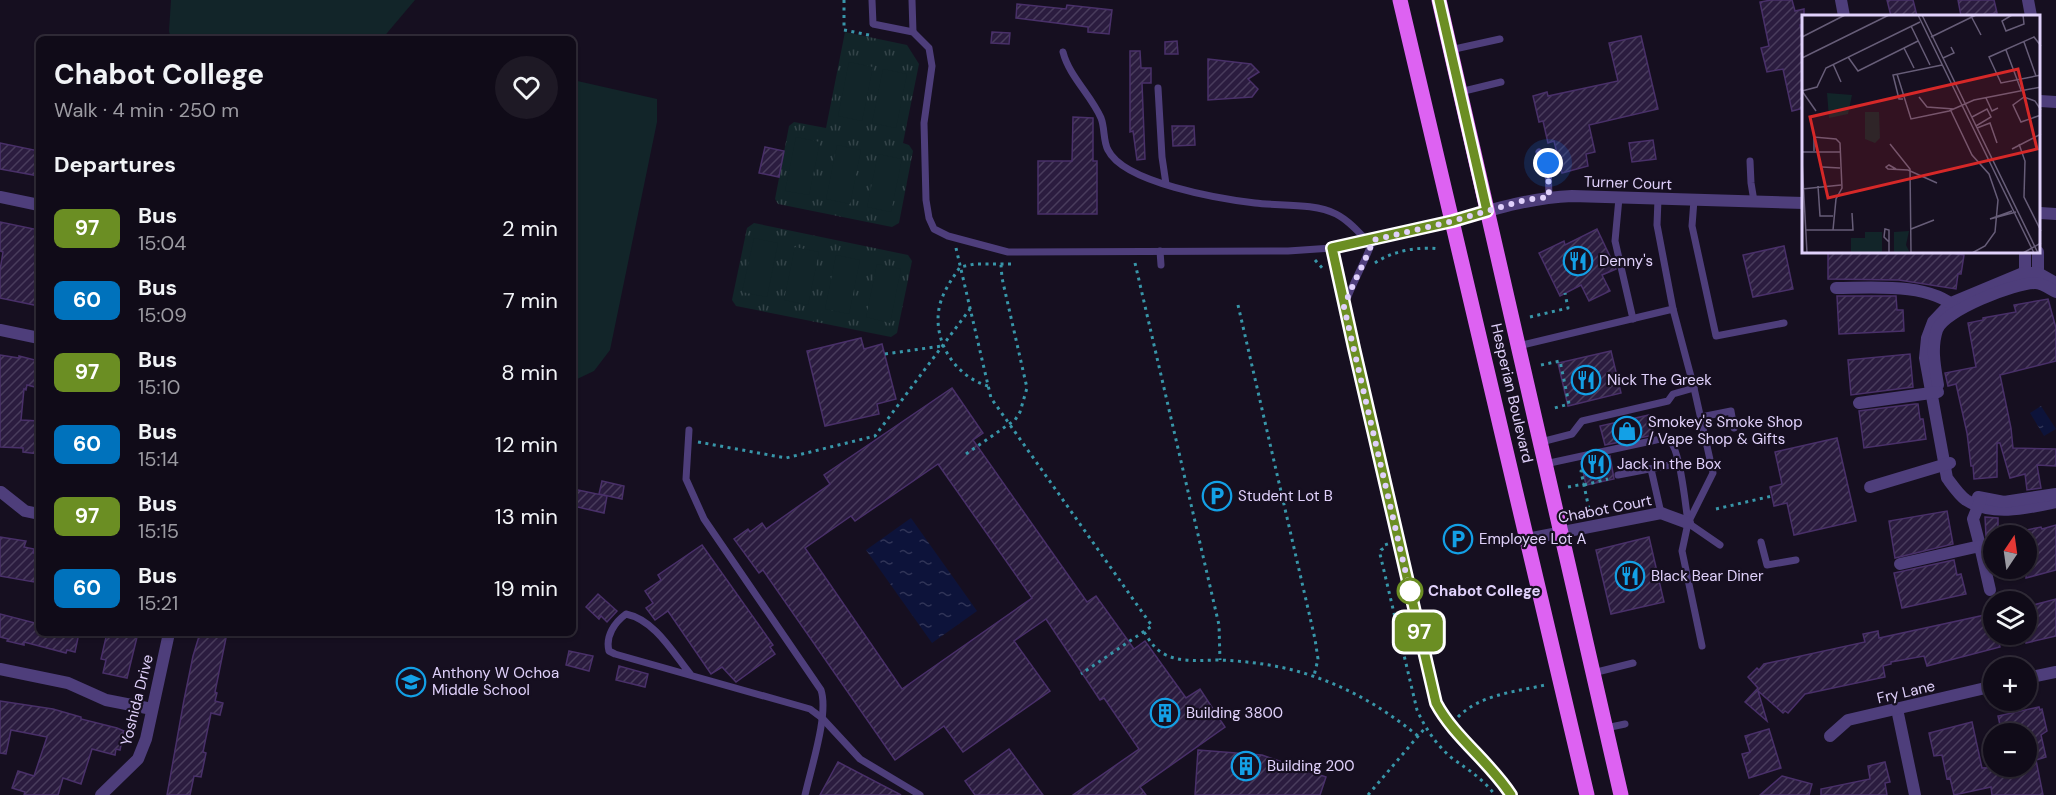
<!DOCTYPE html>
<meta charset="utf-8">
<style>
:root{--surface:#100b18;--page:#1e1925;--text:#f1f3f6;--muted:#9c9ba2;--line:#302b37}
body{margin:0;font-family:"DM Sans",sans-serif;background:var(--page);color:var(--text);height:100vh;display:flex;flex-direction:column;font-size:22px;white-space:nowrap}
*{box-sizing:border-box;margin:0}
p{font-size:20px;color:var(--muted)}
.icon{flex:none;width:33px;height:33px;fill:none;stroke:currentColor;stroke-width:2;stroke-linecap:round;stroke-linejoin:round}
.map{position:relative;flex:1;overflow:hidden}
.drawer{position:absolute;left:36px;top:36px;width:540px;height:600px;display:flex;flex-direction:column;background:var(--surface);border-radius:9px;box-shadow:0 2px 4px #0004,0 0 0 2px var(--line)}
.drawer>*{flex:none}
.badge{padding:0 12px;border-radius:9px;font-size:21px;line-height:39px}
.needle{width:39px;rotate:13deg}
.fabs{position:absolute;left:1983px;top:525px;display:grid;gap:12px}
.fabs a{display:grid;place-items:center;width:54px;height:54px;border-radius:50%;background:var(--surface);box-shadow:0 2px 4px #0004,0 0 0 2px var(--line);font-size:30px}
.you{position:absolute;width:30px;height:30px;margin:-15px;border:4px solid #fff;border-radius:50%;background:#1a73e8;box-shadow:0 0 0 9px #1a73e833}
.map>.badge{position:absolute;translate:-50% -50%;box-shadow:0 0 0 3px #fff}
h2{padding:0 18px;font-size:22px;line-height:54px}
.round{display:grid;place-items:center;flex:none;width:63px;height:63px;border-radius:32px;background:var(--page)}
.summary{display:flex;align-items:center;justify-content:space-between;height:102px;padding:0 18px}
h1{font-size:28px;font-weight:700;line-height:45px}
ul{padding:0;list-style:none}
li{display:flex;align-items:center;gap:18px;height:72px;padding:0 18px}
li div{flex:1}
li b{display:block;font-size:22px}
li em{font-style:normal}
li .badge{min-width:66px;font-weight:700;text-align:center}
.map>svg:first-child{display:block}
</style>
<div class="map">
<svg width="2056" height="795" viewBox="0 0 2056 795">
<defs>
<pattern id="grass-tufts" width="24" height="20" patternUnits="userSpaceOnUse" patternTransform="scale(1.5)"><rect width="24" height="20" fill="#122529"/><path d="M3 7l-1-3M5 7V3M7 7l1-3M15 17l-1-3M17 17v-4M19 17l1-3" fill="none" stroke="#344449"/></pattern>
<pattern id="water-ripples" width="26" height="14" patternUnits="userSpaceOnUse" patternTransform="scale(1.5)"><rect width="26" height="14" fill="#0d133a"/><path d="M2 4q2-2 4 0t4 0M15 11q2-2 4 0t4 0" fill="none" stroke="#303457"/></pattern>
<pattern id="building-hatch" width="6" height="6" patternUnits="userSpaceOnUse" patternTransform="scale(1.5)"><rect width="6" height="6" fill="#2b1c3f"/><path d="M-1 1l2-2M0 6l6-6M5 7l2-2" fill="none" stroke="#493c5c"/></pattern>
</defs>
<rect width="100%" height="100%" fill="#160f20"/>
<g fill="url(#grass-tufts)">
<polygon points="845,32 907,45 919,64 903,143 909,145 913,151 899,223 892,227 778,204 775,199 789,126 794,122 826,128"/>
<polygon points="754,223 908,255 912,261 897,333 891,337 736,306 732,300 747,228"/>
</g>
<g fill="#122529">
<polygon points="171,0 415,0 382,39 171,39 169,31"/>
<polygon points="849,62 873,67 862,121 838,116"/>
<polygon points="883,69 907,74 896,128 872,123"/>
<polygon points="573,80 657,99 657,122 610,350 594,371 573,381"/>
<polygon points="796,137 820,142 809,195 785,191"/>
<polygon points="837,145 861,150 850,204 826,199"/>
<polygon points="878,154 902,159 891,212 867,207"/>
<polygon points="754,238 778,243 767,297 742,292"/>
<polygon points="795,247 819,252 808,305 784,300"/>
<polygon points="836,255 860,260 849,314 825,309"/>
<polygon points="877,264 901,269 890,323 866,317"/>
</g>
<g fill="url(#water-ripples)">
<polygon points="2041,406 2056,429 2044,436 2030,413"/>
<polygon points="911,518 977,611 932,643 866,550"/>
</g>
<g fill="url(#building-hatch)" stroke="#493069" stroke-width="1.5" fill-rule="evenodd">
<polygon points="1771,0 1792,0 1795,11 1804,9 1804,24 1800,25 1804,43 1804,108 1792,111 1783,69 1767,72 1761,48 1769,46 1760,2"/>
<polygon points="1887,0 1913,0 1917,16 1891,16"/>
<polygon points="1958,0 1994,0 1997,13 1977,16 1961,16"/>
<polygon points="1017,4 1066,9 1067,5 1112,10 1109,34 1088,32 1088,27 1016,18"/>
<polygon points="992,32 1010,33 1009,44 991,43"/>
<polygon points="1641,36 1658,109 1589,125 1595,152 1586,154 1588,166 1562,173 1554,141 1548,143 1543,121 1539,122 1533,96 1547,92 1548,96 1618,81 1609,43"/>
<polygon points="1177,41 1178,54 1165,54 1165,42"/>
<polygon points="1130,51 1140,51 1141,68 1151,68 1151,83 1142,83 1145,159 1137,160 1133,131 1130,132"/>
<polygon points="1208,59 1251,64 1259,72 1248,79 1258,89 1252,97 1208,100"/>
<polygon points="1073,117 1093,118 1093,161 1097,161 1097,214 1038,214 1038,161 1072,161"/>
<polygon points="1172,126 1194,126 1195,145 1173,146"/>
<polygon points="1653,140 1656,159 1632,162 1629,143"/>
<polygon points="0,143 39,151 39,176 0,169"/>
<polygon points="765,147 784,151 779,177 759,173"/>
<polygon points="0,222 39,230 39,306 0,298 0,270 3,252 0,251"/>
<polygon points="1597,229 1616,269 1602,275 1610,291 1589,301 1581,285 1560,296 1539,253 1564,241 1565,245"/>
<polygon points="1784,246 1793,289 1753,297 1743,255"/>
<polygon points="1828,252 1946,252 1964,255 1961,274 1958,274 1956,289 1899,280 1828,279"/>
<polygon points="1837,296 1896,296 1897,310 1903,310 1904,331 1839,334"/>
<polygon points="2048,299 2056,328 2056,361 2000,375 2011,428 2013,448 2056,449 2056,466 2037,465 2041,488 2027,490 2025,474 2010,478 2000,443 1997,443 1997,477 1974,479 1973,466 1971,466 1967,433 1956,384 1948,386 1945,373 1976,367 1968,323 1983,320 1983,318 2016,312 2014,305"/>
<polygon points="861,338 864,349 882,344 896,399 877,404 879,414 825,426 807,351"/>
<polygon points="1611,351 1621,393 1568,406 1558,363"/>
<polygon points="1910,354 1913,387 1851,395 1848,360"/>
<polygon points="0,355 19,358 19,356 39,361 39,388 27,385 26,390 24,389 21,420 39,421 39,454 23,452 23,448 0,447"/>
<path d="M952 388 983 433 973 440 1087 602 1096 596 1134 649 1145 641 1186 698 1200 689 1225 727 1140 787 1146 795H1073L1139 749 1104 698 1100 700 1046 619 1014 641 1050 691 963 752 944 726 895 760 763 570 759 573 734 539 748 529 750 532 762 523 766 529 830 484 824 475ZM938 464 1032 598 902 689 805 548 851 516 855 521Z"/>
<polygon points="1915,404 1918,404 1920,419 1923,419 1926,439 1864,448 1859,411"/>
<polygon points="1649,415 1654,435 1605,445 1600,426"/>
<polygon points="1837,438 1856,521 1794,535 1787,503 1774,506 1770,487 1782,484 1775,452"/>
<polygon points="1610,456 1614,479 1586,485 1581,462"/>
<polygon points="602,481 624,486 622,499 599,494"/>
<polygon points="573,489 607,496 604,513 573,506"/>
<polygon points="1947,511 1953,544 1895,558 1889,521"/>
<polygon points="1985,517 1998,518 1998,536 1986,536"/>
<polygon points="2056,525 2056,570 2026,578 2026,530 2041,527 2042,529"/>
<polygon points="0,537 26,541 24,547 34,549 33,553 39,554 34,582 0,576"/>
<polygon points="1649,537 1664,602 1611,614 1596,550"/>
<polygon points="702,545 773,645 770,647 775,654 736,682 722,667 711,674 668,611 655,620 646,608 653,603 645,591 661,580 658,575"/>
<polygon points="1954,560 1957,575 1961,574 1966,594 1902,608 1894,573"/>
<polygon points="598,594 617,611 607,622 601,616 599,619 586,607"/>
<polygon points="2056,599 2056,636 2026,643 2026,607"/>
<polygon points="1994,613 1994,634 1997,634 2000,647 1927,666 1924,656 1891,662 1891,664 1883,666 1885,677 1805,694 1788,713 1785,711 1783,713 1758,691 1767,721 1745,702 1758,688 1748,677 1757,668 1759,670 1764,664 1865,642 1863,634 1878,631 1879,638"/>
<polygon points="0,614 39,624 39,633 79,633 75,652 67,650 66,653 24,642 24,645 7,641 8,639 0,637"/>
<polygon points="107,633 138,633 127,678 103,673 106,660 101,659"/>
<polygon points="200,633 227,633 215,692 217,693 215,701 223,703 220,715 211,713 203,752 206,753 201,777 194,776 190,795 167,795 184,700 193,656"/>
<polygon points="569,651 593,656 589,671 566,665"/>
<polygon points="619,666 648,674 645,687 616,680"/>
<polygon points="0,701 53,709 81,717 81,719 117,728 124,731 120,750 116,749 115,755 92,749 81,784 63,778 58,795 24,795 25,792 12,788 18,771 34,776 47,737 11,730 6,754 0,753"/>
<polygon points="2039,707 2040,710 2042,709 2047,731 2041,735 2046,757 2036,760 2043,795 1992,795 1991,787 1954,795 1950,778 1947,779 1942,755 1934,756 1929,733 1972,722 1982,768 2026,766 2026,734 2002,734 1998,716"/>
<polygon points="1769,729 1781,768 1749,778 1742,754 1750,752 1745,736"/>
<polygon points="1009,749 1043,795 975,795 965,781"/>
<polygon points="1198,750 1262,755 1326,777 1320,795 1195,795"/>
<polygon points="838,762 901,795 820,795"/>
<polygon points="1885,762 1890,782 1885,783 1887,795 1821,795 1821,789 1870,779 1868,766"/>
<polygon points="1782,776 1812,784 1809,795 1760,795"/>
</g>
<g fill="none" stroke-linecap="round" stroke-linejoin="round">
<g stroke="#3896a9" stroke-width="3" stroke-dasharray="3 4.5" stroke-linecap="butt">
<polyline points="844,0 844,30 869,35"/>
<polyline points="956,248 991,398 1152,626 1081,674"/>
<polyline points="1315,260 1324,270"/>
<polyline points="1135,263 1219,625 1220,660"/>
<path d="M1375 263C1392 251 1419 246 1439 249"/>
<polyline points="1238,305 1315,639 1318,659 1314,676"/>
<polyline points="1530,317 1568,308 1565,293"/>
<polyline points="885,354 942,346"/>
<polyline points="1541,365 1560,361 1569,404 1551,409"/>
<path d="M988 386C954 376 931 339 940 304 944 290 952 279 960 267L975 264H1011"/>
<polyline points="698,442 786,458 875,436 970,309"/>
<polyline points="966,454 1015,420 1020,412 1027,388 1002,278 1001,265"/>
<polyline points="1583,471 1581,471 1589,509"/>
<polyline points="1584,485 1608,479"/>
<polyline points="1568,487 1584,484"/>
<polyline points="1716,509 1772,496"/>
<path d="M1386 543 1387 546 1381 550 1380 554 1417 710C1425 728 1437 746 1453 759 1470 771 1482 778 1495 795"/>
<path d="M1144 632C1150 641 1155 650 1166 655 1183 663 1201 660 1220 660 1244 661 1269 664 1293 670 1341 683 1380 705 1418 736"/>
<path d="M1458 717C1481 694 1515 692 1545 685"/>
<polyline points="1368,795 1425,728"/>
</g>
<g stroke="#4e3e7b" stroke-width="7">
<polyline points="872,0 873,24 913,32 929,48 932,66 924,123 926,200 929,218 934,229 948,236 1008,252 1288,251 1332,248 1452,222"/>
<polyline points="912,0 913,32"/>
<polyline points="1450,50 1500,39"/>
<path d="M1063 52C1069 76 1091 95 1101 118 1105 128 1103 141 1108 150 1124 183 1221 199 1255 203 1279 206 1315 203 1336 214 1348 220 1358 231 1367 241"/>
<polyline points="1158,88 1162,157 1166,184"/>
<polyline points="1460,92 1501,82"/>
<polyline points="1539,152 1548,163 1549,197"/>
<polyline points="1750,161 1751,183 1754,201"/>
<polyline points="1619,198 1615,241 1633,319"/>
<polyline points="1658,199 1657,225 1673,309"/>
<polyline points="1694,200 1692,226 1716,336 1784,323"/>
<path d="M1332 248 1344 307 1436 703C1453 737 1490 761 1511 795"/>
<polyline points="1160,251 1161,265"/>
<path d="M1345 304C1353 282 1365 262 1373 240"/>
<polyline points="1518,346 1673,309 1694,388 1673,394 1668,401 1582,421 1572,434 1541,442"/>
<polyline points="1694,388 1713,473 1688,523 1682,551 1702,646"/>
<polyline points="1701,417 1731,411 1734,428"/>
<path d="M689 430 686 479 704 519 821 690C829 714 811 768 805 795"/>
<path d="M1545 464 1656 440C1661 439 1665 438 1670 442 1680 449 1686 508 1688 523L1720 545"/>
<polyline points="1651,469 1661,513"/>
<polyline points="1618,475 1670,465"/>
<polyline points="1761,542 1767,565 1796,560"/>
<polyline points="1593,673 1633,663"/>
<path d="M691 675C673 653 655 620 626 614 615 622 605 636 609 651L615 654 810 709 822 718 860 759 920 795"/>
<polyline points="1606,728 1625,724"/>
</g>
<g stroke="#4e3e7b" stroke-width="12">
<polyline points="1841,0 1844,16"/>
<polyline points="2028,0 2031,16"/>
<polyline points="2040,101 2056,102"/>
<polyline points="0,197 39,205"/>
<polyline points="2023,273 2025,270 2025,252"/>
<polyline points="2038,281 2038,252"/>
<path d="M2056 283 2038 273H2023L1951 303 1933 322 1927 338 1925 358 1947 478C1953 486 1959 495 1966 500 1993 517 2028 508 2056 502"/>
<path d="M1836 288C1870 288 1929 282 1956 308"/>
<polyline points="0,330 39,338"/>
<path d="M1938 385C1935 367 1931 348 1937 330 1944 310 2015 283 2035 283 2042 283 2050 289 2056 292"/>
<polyline points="1859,403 1938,392"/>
<polyline points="1870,487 1950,463"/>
<polyline points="1,492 25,511 39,514"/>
<polyline points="1978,497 2004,502 2056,494"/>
<polyline points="1527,539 1661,513 1688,523"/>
<polyline points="1980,546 1973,519 1981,499"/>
<polyline points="1900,564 1980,546 1990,590"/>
<polyline points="0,669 68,683 106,700 152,709"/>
<polyline points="2026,678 2056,672"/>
<polyline points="1897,709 1915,795"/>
<polyline points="1830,736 1848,720 1994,686"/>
<polyline points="101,795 138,759 146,739 169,633"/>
</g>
<g stroke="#4e3e7b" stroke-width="12">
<polyline points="2040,213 2056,214"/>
<path d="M1453 221C1494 209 1529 198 1572 196L1804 203"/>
</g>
<g stroke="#dd62f2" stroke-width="15">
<polyline points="1400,0 1587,795"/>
<polyline points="1439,0 1621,795"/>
</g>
</g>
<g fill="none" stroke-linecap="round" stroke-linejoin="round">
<g stroke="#fff" stroke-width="14">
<path id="line" d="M1439 0 1487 211 1453 221 1332 248 1354 348 1436 703C1454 737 1490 762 1511 795"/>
</g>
<use href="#line" stroke="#6b8e23" stroke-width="9"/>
<path stroke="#e0d1fb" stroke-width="6" stroke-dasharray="0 10.8" d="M1410 591 1344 307C1352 284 1365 263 1373 240L1453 221 1525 200 1549 197 1548 163"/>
</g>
<defs>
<g id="restaurant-ring" transform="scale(1.5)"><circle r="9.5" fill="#160f20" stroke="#13a0e6" stroke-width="1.5"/><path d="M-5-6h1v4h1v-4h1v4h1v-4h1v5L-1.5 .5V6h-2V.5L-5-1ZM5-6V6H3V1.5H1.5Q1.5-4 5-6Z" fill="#13a0e6"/></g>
<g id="shop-ring" transform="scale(1.5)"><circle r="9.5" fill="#160f20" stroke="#13a0e6" stroke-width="1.5"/><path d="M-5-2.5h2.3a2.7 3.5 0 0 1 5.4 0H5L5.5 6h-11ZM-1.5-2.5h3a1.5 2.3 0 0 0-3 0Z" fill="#13a0e6"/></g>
<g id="parking-ring" transform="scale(1.5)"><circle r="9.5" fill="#160f20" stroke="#13a0e6" stroke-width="1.5"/><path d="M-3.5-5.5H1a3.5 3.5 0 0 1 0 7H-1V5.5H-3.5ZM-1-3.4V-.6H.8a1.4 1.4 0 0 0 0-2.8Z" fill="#13a0e6"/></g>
<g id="school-ring" transform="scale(1.5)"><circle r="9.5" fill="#160f20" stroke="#13a0e6" stroke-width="1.5"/><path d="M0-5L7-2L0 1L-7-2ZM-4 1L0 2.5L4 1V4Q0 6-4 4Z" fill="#13a0e6"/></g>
<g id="building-ring" transform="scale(1.5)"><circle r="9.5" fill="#160f20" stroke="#13a0e6" stroke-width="1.5"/><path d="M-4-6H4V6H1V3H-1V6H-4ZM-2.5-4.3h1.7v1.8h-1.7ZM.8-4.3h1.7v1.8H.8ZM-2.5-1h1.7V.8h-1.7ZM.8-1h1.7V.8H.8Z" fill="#13a0e6"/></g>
</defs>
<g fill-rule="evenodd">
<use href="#restaurant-ring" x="1578" y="261"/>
<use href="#restaurant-ring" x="1586" y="380"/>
<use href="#shop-ring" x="1627" y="431"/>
<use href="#restaurant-ring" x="1596" y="464"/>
<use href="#parking-ring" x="1217" y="496"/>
<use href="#parking-ring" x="1458" y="539"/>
<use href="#restaurant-ring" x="1630" y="576"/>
<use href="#school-ring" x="411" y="682"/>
<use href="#building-ring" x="1165" y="713"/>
<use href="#building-ring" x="1246" y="766"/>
</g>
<circle fill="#fff" stroke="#6b8e23" stroke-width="3" cx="1410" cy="591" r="12"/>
<g text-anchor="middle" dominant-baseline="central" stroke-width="4.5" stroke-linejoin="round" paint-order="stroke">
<g font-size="15" fill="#e0d1fb" stroke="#160f20">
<text transform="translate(1628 183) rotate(2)">Turner Court</text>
<text transform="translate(1512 393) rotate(77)">Hesperian Boulevard</text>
<text transform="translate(1605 509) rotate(-11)">Chabot Court</text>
<text transform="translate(1906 692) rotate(-13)">Fry Lane</text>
<text transform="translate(137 700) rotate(-76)">Yoshida Drive</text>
</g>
<g font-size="15" fill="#e0d1fb" stroke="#160f20" text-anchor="start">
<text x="1599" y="261">Denny's</text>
<text x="1607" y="380">Nick The Greek</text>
<text x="1648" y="422">Smokey's Smoke Shop<tspan x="1648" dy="17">/ Vape Shop &amp; Gifts</tspan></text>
<text x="1617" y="464">Jack in the Box</text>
<text x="1238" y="496">Student Lot B</text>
<text x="1479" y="539">Employee Lot A</text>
<text x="1651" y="576">Black Bear Diner</text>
<text x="432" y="673">Anthony W Ochoa<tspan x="432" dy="17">Middle School</tspan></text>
<text x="1186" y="713">Building 3800</text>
<text x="1267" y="766">Building 200</text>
</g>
<g font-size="15" font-weight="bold" fill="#e0d1fb" stroke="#160f20" text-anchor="start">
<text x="1428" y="591">Chabot College</text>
</g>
</g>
<g transform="translate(1802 15)">
<rect width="238" height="238" fill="#160f20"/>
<path d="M63 217H80V238H49V223H63Z" fill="#122529"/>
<path d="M25 78 50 80 46 99 27 103ZM63 97H77L78 123 73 128 63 124ZM107 216 104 230 108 238H92V217Z" fill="#122529"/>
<path fill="none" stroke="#675d78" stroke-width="1.5" d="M116 0 232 238M120 0 236 238M210 0 200 6 204 16 222 9 221 0M169 1 179 20M109 11 128 50M0 22 43 0M129 22 174 0M222 27 234 61M239 31 232 22 187 42 199 68 239 60M102 33 112 53M204 35 219 75M46 42 56 56 116 26M0 43 87 0M141 43 152 38 149 32M31 49 39 67M95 59 109 104 147 96 172 85 239 72M0 76 15 72 24 53 118 7M0 76 14 96M117 82 125 92 152 94M184 83 190 96 196 93M101 84H97L91 60 140 50M239 95 233 86 222 82 211 90 219 107 239 100M149 96 170 140 187 159 196 185 193 217 183 231 170 238M170 102 185 94 189 102 174 111M175 113 188 108 195 128M88 129 108 154 109 238M217 129 223 146 222 182 239 216M210 134 239 119M12 136V122L34 124 38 128 40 173 34 184 31 215M0 137H38M0 145 5 238M20 152 38 153M94 154 87 150 84 152 86 154 106 155 135 168M16 171 18 201H31M0 174 39 170M210 196 188 204 214 197M109 214 132 205M4 215H51L50 198M87 227 82 222 83 214 87 215V238M221 238 239 228"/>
<path fill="#d62828" fill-opacity="0.15" stroke="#d62828" stroke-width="3" d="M216 54 235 134 26 183 8 102Z"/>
<rect width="238" height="238" fill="none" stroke="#e0d1fb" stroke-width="3"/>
</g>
</svg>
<div class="fabs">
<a><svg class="needle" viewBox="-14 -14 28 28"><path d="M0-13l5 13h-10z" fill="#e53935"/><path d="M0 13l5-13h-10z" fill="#9c9ba2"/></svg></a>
<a><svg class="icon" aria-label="layers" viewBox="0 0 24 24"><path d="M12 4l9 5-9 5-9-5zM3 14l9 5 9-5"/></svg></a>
<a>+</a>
<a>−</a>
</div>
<div class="you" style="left:1548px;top:163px"></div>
<b class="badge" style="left:1419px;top:632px;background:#6b8e23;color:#fff">97</b>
<section class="drawer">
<div class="summary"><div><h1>Chabot College</h1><p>Walk · 4 min · 250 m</p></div><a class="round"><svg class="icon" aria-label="heart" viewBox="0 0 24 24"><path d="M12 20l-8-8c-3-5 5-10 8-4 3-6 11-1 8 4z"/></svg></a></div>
<h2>Departures</h2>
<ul>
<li><span class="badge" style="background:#6b8e23;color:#fff">97</span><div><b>Bus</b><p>15:04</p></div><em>2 min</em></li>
<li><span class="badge" style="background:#0072bc;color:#fff">60</span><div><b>Bus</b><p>15:09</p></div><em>7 min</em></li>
<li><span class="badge" style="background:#6b8e23;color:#fff">97</span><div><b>Bus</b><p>15:10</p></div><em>8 min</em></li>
<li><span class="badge" style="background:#0072bc;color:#fff">60</span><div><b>Bus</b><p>15:14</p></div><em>12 min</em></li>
<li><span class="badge" style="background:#6b8e23;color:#fff">97</span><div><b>Bus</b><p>15:15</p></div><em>13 min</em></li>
<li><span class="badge" style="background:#0072bc;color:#fff">60</span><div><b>Bus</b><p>15:21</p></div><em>19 min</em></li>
</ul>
</section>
</div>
